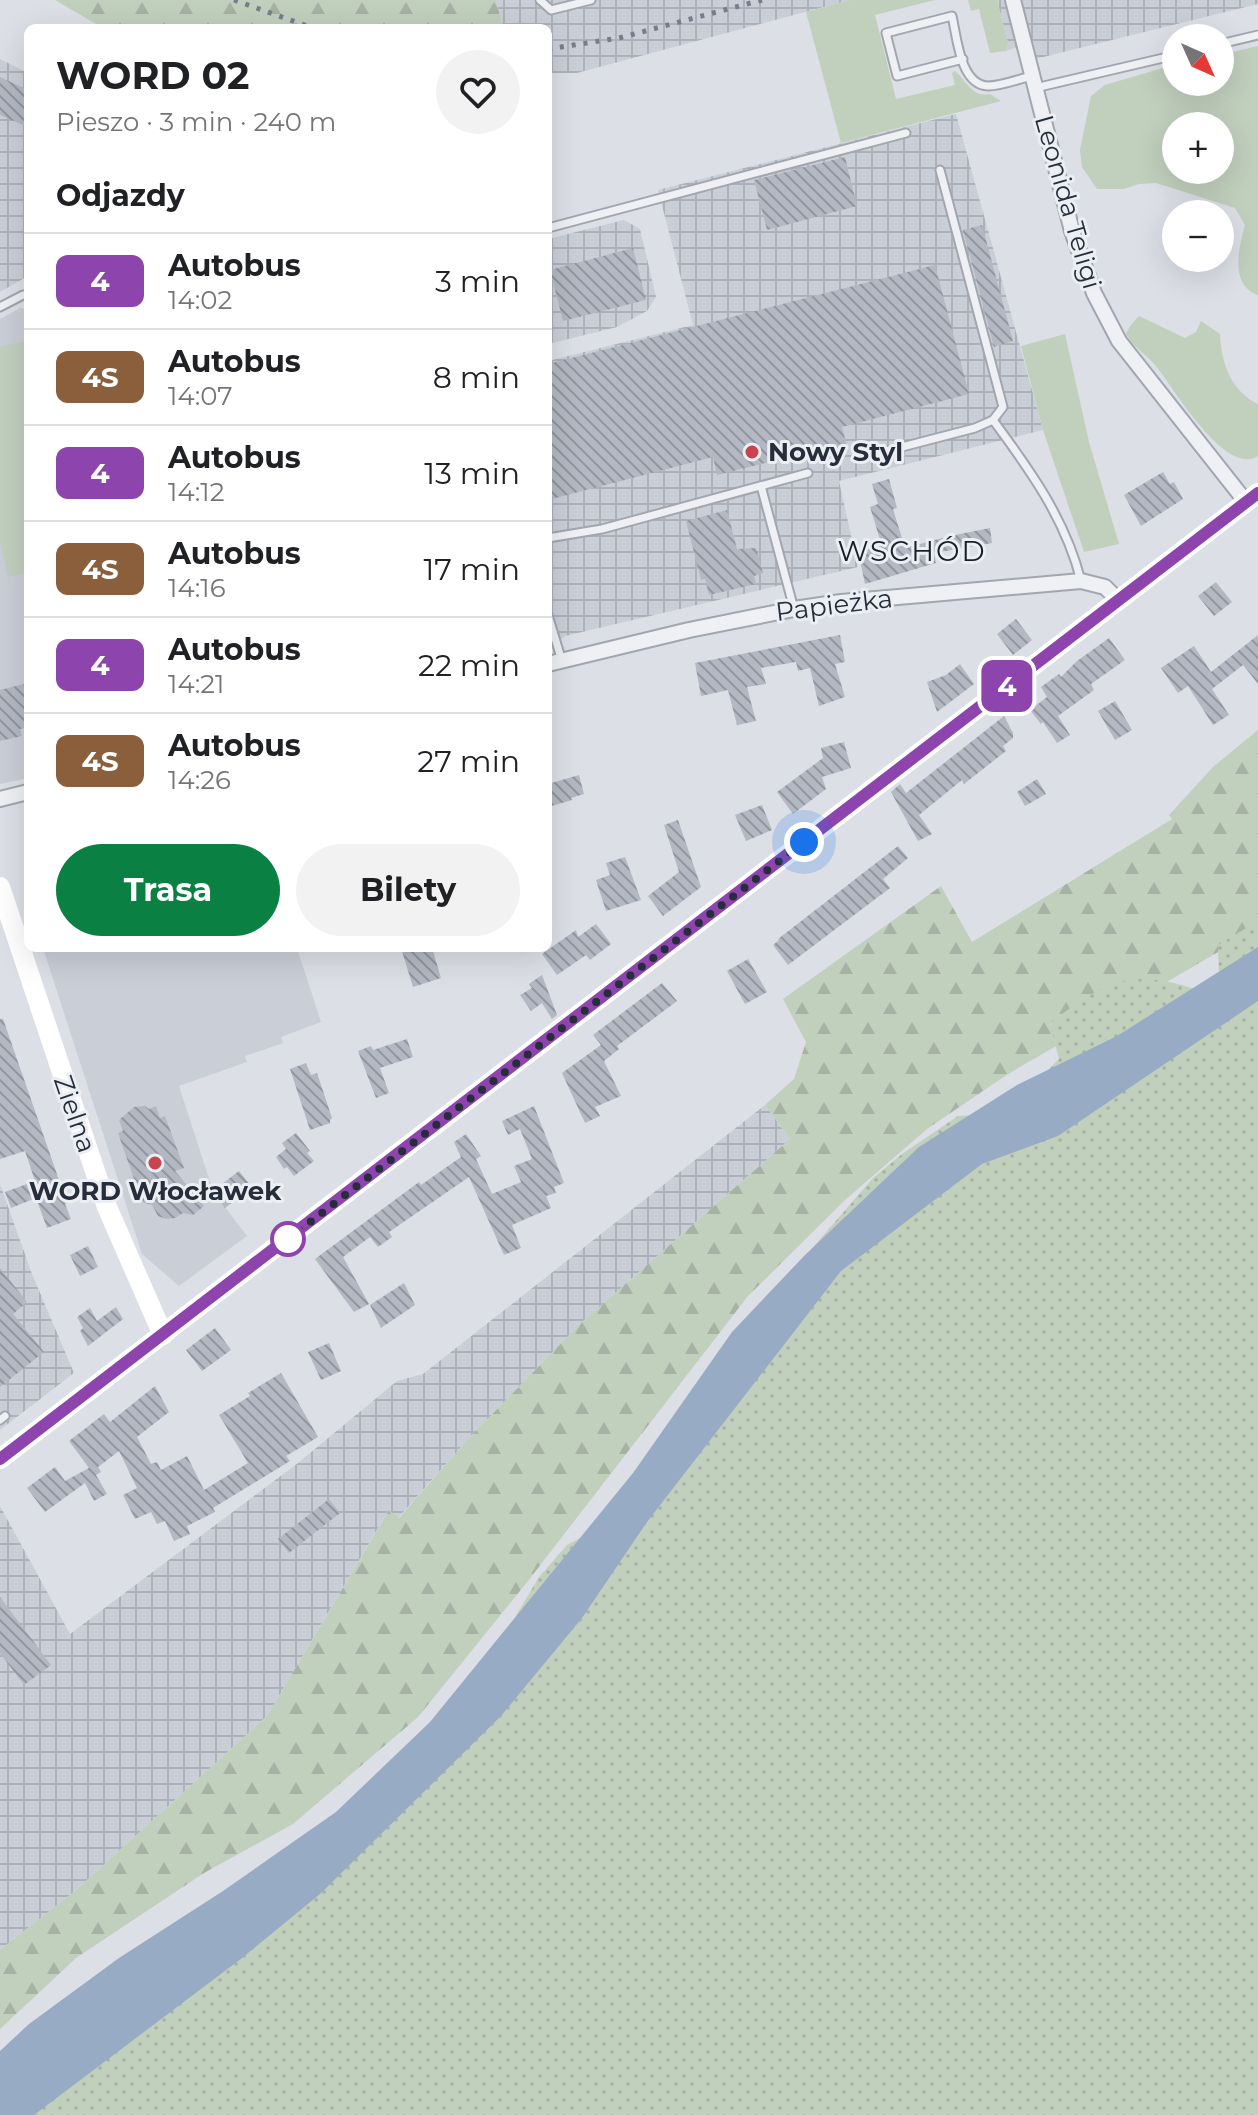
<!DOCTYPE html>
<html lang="pl">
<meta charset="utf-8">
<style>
:root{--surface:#fff;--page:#f2f2f2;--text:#202124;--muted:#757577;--line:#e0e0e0;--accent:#0b8043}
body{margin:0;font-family:Montserrat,sans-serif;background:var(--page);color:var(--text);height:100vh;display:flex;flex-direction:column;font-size:30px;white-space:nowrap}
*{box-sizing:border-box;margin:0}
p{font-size:26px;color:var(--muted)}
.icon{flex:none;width:44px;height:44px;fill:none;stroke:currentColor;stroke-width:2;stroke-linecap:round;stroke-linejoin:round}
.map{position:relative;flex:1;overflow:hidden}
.side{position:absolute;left:24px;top:24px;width:528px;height:928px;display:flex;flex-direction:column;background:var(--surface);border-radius:12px;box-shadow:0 8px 32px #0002}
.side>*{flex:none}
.badge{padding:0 16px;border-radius:12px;font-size:28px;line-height:52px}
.needle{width:52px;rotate:135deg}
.buttons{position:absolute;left:1162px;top:24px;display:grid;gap:16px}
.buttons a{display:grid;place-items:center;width:72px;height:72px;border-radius:50%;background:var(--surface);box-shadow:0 8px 32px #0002;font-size:40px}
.you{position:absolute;width:40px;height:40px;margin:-20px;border:6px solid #fff;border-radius:50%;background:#1a73e8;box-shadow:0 0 0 12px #1a73e833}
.map>.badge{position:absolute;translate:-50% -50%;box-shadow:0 0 0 4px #fff}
h2{padding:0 32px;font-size:30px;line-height:72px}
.round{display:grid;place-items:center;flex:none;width:84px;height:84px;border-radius:42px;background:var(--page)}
.overview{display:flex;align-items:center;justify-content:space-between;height:136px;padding:0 32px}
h1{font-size:38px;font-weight:700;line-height:60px}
.cta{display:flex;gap:16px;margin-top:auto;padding:16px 32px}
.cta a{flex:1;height:92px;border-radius:48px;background:var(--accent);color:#fff;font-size:32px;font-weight:700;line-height:92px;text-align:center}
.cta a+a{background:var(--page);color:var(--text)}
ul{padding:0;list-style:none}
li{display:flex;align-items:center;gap:24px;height:96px;padding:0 32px;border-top:2px solid var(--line)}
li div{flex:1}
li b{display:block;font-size:30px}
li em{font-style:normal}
li .badge{min-width:88px;font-weight:700;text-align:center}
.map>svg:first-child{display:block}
</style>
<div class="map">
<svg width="1258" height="2115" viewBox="0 0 1258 2115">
<defs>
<pattern id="industrial-grid" width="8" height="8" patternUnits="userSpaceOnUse" patternTransform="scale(2)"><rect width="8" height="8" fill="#caced7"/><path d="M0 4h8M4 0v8" fill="none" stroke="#adb1b9"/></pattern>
<pattern id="forest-firs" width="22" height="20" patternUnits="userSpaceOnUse" patternTransform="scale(2)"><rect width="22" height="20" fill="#c1cfbd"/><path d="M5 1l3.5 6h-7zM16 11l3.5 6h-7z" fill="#a6b2a3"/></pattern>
<pattern id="park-dots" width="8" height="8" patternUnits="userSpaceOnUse" patternTransform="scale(2)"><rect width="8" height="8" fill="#c1cfbd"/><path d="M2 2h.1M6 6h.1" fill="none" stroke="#a6b2a3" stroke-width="1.8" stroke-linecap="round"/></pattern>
<pattern id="building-back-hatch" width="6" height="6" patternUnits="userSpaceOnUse" patternTransform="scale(2)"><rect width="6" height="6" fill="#b3b8c2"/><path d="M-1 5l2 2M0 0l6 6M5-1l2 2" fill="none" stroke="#91969f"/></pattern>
</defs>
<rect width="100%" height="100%" fill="#dcdfe6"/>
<g fill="#caced7">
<polygon points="20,308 28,309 28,778 0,784 0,319"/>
<polygon points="43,948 297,948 321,1022 281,1037 283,1043 245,1056 247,1062 179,1086 213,1191 247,1236 179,1286 142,1254"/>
</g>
<g fill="url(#industrial-grid)">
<polygon points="496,0 850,0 577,73 548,73 548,28 503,28"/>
<polygon points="997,0 1258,0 1258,4 1035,59 1030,42 1006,51 1008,43"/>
<polygon points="0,59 28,73 28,276 0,292"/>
<polygon points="956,114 1043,430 839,481 858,567 565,636 548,651 548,361 693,325 658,190"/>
<polygon points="624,220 640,229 656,297 647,311 617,327 548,344 548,239"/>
<polygon points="765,1105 790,1139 580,1324 468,1439 398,1518 388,1511 267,1716 75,1891 0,1950 0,1506 70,1634 298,1463 397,1381 423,1374"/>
<polygon points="0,1184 32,1274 74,1373 0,1430"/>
</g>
<g fill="#c1cfbd" fill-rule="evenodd">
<path d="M850 0H935L875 15 896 99 955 85 952 73 955 71C967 81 972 98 990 94L1001 101 841 143 806 12Z"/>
<polygon points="968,0 997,0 1008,43 1006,51 990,53 979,9 971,11"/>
<path d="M1258 46V295C1229 285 1239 247 1245 225L1235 208 1156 183 1139 184 1124 189H1097L1082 167 1080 150 1091 96 1105 85 1176 64V82H1220V55ZM1176 126H1220V170H1176Z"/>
<path d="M1139 316 1185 338 1196 332 1201 321 1220 334C1221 363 1231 391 1258 404V456C1225 477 1173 387 1156 366 1146 354 1134 348 1126 334L1130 326Z"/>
<polygon points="1065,334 1089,442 1119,544 1084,552 1043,430 1021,346"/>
<polygon points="28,340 28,572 8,577 0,543 0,347"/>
</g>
<g fill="url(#forest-firs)">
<polygon points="0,0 496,0 503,28 103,28 55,0"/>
<polygon points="1258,730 1258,929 1008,1074 927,1129 845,1200 748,1296 528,1581 418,1717 293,1824 204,1873 76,1958 0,2029 0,1950 75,1891 267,1716 389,1510 399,1518 468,1439 580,1324 790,1139 765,1105 794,1079 806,1042 783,999 941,886 972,942 1172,819 1169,815 1213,767"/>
</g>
<path fill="url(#park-dots)" d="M1258 921V2115H0L291 1861 401 1760 511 1624 539 1577 567 1545 596 1530 776 1290 873 1178 902 1154 958 1116 992 1114 1042 1076 1059 1059 1050 1023C1106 981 1129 967 1198 990L1219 980 1218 945Z"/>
<polygon fill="#98abc5" points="1258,947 1258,1001 1058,1136 982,1164 841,1271 647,1522 582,1618 501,1716 320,1894 242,1958 34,2115 0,2115 0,2051 29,2024 119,1958 223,1891 336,1812 430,1722 633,1473 732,1332 805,1255 919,1147 1017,1085 1117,1036"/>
<g fill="url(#building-back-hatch)">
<polygon points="0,77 28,90 28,127 0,115"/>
<polygon points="845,157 857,206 767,230 754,180"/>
<polygon points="982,225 1013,341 994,347 963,230"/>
<polygon points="633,248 646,300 563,321 550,270"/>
<polygon points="935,265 969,394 842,427 848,450 826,456 824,448 717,475 713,457 548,500 548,364"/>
<polygon points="1163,472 1170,484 1174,482 1183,499 1141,526 1124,495"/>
<polygon points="889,479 897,508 893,509 905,548 950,536 990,528 992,543 934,553 936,563 865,584 858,551 882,546 870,507 878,504 872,484"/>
<polygon points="727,510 737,549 756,548 763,573 754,576 756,584 709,595 705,579 701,580 686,521"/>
<polygon points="1216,582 1232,602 1214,616 1198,596"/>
<polygon points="1016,619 1032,640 1013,655 997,634"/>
<polygon points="840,635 845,662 835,664 845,697 819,706 810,668 798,671 796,662 761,668 766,684 747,687 756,721 737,725 728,690 701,696 695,663"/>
<polygon points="1258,635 1258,684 1243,665 1212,689 1229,715 1213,725 1188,686 1178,693 1161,668 1194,646 1211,672"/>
<polygon points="1109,638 1125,660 1091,684 1094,690 1058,716 1070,735 1057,743 1043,722 1041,724 1030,710 1047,697 1041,687 1059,674 1061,677 1077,661"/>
<polygon points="960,664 974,684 937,712 927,682 946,675"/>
<polygon points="28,683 28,727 20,729 22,736 0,741 0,690"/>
<polygon points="1115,701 1132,730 1115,740 1098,711"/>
<polygon points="1004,716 1013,733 1013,738 1003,746 1006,751 964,784 962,780 919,815 932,834 918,841 891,792 900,784 906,793"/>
<polygon points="844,742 851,768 822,777 826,789 793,814 777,792 823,758 821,748"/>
<polygon points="579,775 584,794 571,798 572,800 548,807 548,784"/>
<polygon points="1037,779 1046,794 1025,806 1017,792"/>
<polygon points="762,805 772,830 746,841 735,815"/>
<polygon points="678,820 701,887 663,916 648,896 679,872 664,825"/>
<polygon points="898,846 908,858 883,879 890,888 788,965 773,945 779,940 778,939"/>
<polygon points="625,857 641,900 606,911 596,880 610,875 606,863"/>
<polygon points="596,924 611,944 590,960 586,955 557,975 542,954 576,930 578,937"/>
<polygon points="401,948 432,948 441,978 413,987"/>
<polygon points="748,959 767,992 745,1004 727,971"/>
<polygon points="542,975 557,1015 552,1019 542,1003 531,1011 520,995 532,988 529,984"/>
<polygon points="662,983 677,1001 617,1046 619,1049 604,1061 621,1096 595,1107 600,1116 585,1123 562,1073 601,1045 593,1035"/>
<polygon points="0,1019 3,1019 67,1203 65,1204 71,1219 47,1228 36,1198 11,1208 5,1192 35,1181 25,1151 0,1159"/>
<polygon points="407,1039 413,1057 380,1068 389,1093 376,1098 358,1051 371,1046 373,1050"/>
<polygon points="306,1063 311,1075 317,1073 332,1118 330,1120 330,1123 310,1130 290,1069"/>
<polygon points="145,1106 149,1109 156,1106 160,1118 165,1116 184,1168 175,1171 204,1206 193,1215 183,1213 175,1218 166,1219 158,1216 152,1205 142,1202 118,1133 123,1131 119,1120 134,1107"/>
<polygon points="534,1106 564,1183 554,1187 556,1193 546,1196 551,1208 512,1225 521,1248 504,1255 469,1177 389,1232 392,1237 378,1247 370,1237 343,1257 369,1304 354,1312 315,1259 419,1182 421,1185 461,1157 454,1142 466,1134 481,1156 476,1159 492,1194 521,1182 514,1166 532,1159 520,1129 508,1135 502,1121"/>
<polygon points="296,1133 310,1151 307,1153 314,1161 294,1176 287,1167 284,1169 276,1157 286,1149 282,1143"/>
<polygon points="239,1171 252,1187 225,1208 213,1191"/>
<polygon points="88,1246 98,1267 80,1276 70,1255"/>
<polygon points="0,1268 27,1302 13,1314 44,1352 0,1387"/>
<polygon points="404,1283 415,1305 381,1328 370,1305"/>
<polygon points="116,1307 123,1319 88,1346 80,1331 83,1328 77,1317 90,1308 97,1321"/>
<polygon points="215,1328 231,1350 202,1371 186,1350"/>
<polygon points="329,1343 341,1371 321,1380 308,1352"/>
<polygon points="281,1373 318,1437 286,1456 290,1461 213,1508 215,1512 187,1526 190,1534 174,1541 165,1521 157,1524 151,1512 135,1519 123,1495 137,1488 119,1451 98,1467 101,1472 96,1475 107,1494 94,1501 85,1483 45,1512 27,1488 55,1467 65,1481 89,1468 69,1441 104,1414 110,1422 155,1386 169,1412 137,1437 151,1464 157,1462 161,1470 187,1456 204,1490 248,1463 219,1415 250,1396 248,1393"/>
<polygon points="329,1499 340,1513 289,1553 278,1539"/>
<polygon points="0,1597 51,1665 24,1685 0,1653"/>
</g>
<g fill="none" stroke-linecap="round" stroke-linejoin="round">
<g stroke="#a2a6af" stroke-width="11">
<g id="lane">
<polyline points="540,0 551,10 591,0"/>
<polyline points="1220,44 1258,35"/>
<path d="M963 59 897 76 886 33 952 16C957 37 960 85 988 86 1002 86 1018 79 1032 76"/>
<polyline points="1035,88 1176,55"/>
<polyline points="548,228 906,133"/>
<polyline points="0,307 23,295 28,295"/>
<path d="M993 420C1030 470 1066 520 1081 581"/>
<polyline points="875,454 975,428 993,420 1003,407 940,170"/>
<polyline points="761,486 794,609"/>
<polyline points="548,538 602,529 808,473"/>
<polyline points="548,615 562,661"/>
<polyline points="0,1420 5,1416"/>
</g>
</g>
<g stroke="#a2a6af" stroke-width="18">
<g id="street">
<polyline points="1013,0 1072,231 1094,293 1119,341 1246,502"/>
<polyline points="548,664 689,630 794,609 841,602 1081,581 1105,587 1119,601"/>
<polyline points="0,799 28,792"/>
</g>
</g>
<use href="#lane" stroke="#eef0f4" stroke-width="7"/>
<use href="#street" stroke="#eef0f4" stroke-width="14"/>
<g stroke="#fff" stroke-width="20">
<polyline points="0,887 107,1207 163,1335"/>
<polyline points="0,1459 1258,493"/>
</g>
<g stroke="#767e8e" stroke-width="5" stroke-dasharray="4 8" stroke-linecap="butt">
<polyline points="234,0 313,28"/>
<polyline points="548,49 619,38 762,0"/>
</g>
</g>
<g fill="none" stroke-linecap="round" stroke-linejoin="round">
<g stroke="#fff" stroke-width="18">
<polyline id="line" points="0,1459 1258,493"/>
</g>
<use href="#line" stroke="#8e44ad" stroke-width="12"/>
<polyline stroke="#262d3b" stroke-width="8" stroke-dasharray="0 14.4" points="288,1239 804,842"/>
</g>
<g fill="#c8444f" stroke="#ebeef3" stroke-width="3">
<circle cx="752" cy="452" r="8"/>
<circle cx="155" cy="1163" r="8"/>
</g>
<circle fill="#fff" stroke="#8e44ad" stroke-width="4" cx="288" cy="1239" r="16"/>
<g text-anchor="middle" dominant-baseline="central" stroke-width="6" stroke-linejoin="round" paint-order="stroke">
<g font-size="26" fill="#262d3b" stroke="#ebeef3">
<text transform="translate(1068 202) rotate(74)">Leonida Teligi</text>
<text transform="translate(834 605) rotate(-7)">Papieżka</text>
<text transform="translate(75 1114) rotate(71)">Zielna</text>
</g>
<g font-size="26" font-weight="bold" fill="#262d3b" stroke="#ebeef3" text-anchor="start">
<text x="768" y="452">Nowy Styl</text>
<text x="155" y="1191" text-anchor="middle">WORD Włocławek</text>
</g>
<g font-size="28" letter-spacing="2" fill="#191e2c" stroke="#ebeef3">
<text x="912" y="551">WSCHÓD</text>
</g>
</g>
</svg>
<div class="buttons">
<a><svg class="needle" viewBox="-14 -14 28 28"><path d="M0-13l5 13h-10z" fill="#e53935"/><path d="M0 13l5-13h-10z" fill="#757577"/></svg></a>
<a>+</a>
<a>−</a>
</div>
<div class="you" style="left:804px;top:842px"></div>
<b class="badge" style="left:1007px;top:686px;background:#8e44ad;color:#fff">4</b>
<section class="side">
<div class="overview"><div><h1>WORD 02</h1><p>Pieszo · 3 min · 240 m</p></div><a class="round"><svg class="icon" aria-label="heart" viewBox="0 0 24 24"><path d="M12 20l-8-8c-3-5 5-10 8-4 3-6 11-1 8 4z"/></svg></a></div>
<h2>Odjazdy</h2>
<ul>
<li><span class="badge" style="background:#8e44ad;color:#fff">4</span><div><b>Autobus</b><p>14:02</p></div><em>3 min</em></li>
<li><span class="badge" style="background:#8b5e3c;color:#fff">4S</span><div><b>Autobus</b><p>14:07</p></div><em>8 min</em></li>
<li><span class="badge" style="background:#8e44ad;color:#fff">4</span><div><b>Autobus</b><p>14:12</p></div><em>13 min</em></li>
<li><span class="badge" style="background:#8b5e3c;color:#fff">4S</span><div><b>Autobus</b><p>14:16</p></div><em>17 min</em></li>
<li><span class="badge" style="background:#8e44ad;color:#fff">4</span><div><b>Autobus</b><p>14:21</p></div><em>22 min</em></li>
<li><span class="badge" style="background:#8b5e3c;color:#fff">4S</span><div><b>Autobus</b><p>14:26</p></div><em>27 min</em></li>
</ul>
<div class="cta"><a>Trasa</a><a>Bilety</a></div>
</section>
</div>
